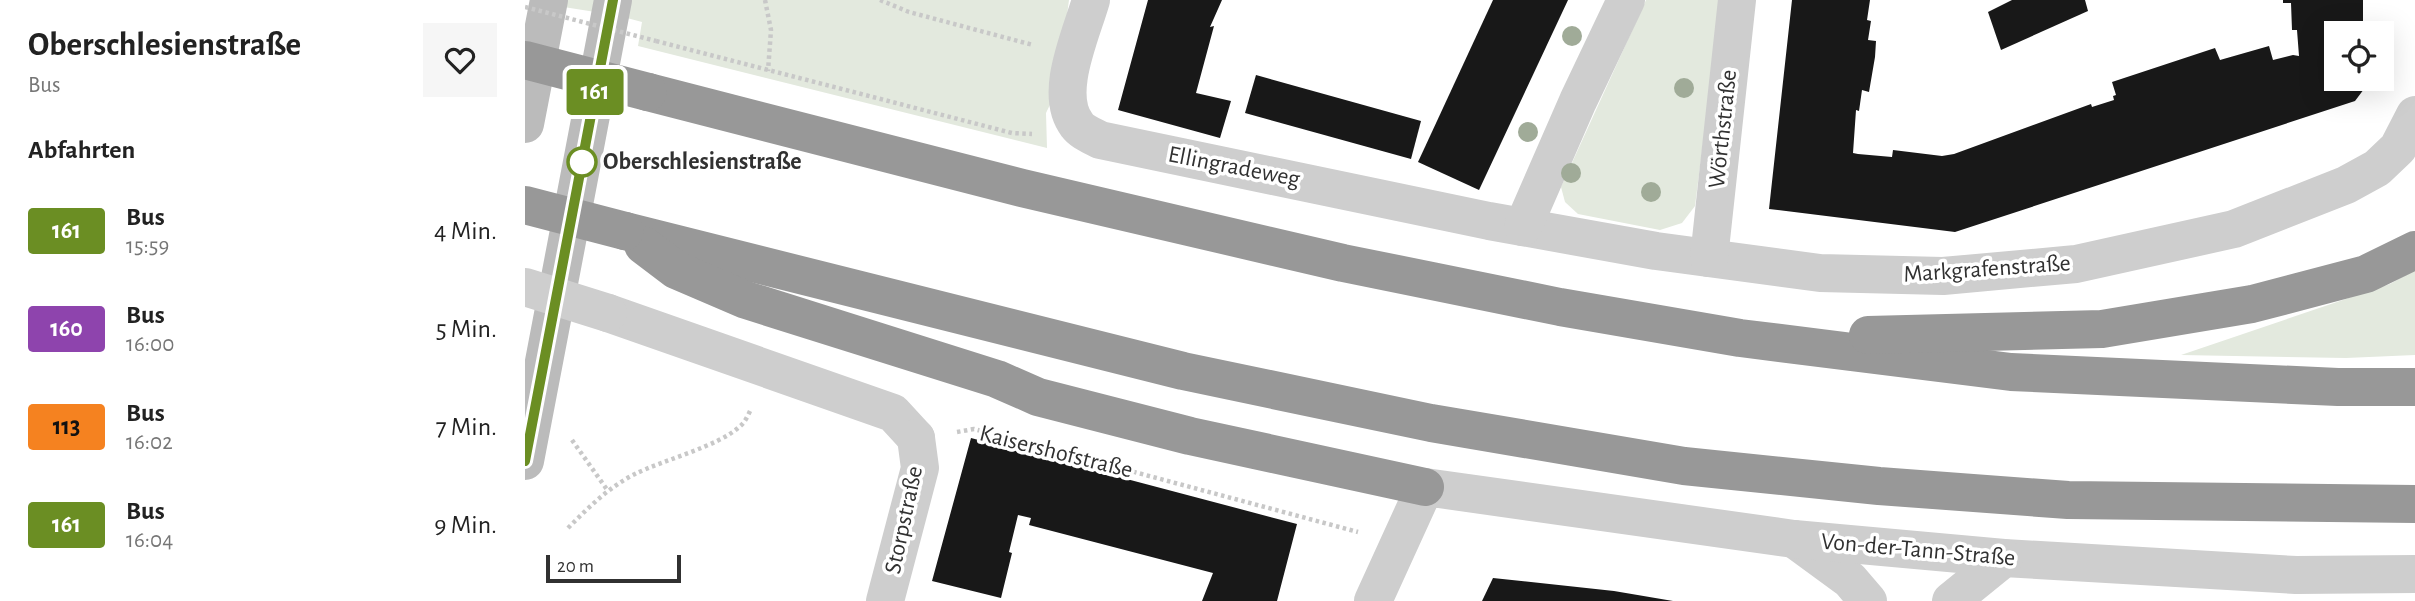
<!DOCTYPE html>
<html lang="de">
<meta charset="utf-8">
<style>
:root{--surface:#fff;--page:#f6f6f6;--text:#222;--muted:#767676}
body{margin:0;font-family:"Alegreya Sans",sans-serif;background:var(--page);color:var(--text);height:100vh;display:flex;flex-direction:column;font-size:26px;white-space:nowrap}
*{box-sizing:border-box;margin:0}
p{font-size:23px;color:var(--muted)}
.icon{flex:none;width:38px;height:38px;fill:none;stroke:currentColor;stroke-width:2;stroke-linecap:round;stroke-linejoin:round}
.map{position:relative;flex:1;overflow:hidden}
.side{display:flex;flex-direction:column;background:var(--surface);width:525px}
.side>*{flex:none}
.badge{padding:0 14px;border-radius:5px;font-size:24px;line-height:46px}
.controls{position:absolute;left:1799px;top:21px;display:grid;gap:14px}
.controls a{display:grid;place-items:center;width:70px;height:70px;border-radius:0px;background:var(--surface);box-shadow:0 7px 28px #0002;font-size:35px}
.scale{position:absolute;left:21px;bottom:18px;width:135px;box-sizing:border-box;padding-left:7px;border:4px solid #313131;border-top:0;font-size:19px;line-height:24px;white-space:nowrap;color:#313131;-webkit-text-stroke:5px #fff;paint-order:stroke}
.map>.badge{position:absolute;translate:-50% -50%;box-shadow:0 0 0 4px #fff}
h2{padding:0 28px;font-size:26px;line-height:63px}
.round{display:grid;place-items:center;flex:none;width:74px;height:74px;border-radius:0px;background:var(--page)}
.headline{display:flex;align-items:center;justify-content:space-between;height:119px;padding:0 28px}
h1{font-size:33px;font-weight:700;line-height:52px}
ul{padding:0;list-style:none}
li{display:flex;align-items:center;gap:21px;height:98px;padding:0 28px}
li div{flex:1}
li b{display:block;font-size:26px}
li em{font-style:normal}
li .badge{min-width:77px;font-weight:700;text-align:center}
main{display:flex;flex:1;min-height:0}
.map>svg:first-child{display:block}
</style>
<main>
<section class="side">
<div class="headline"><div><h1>Oberschlesienstraße</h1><p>Bus</p></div><a class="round"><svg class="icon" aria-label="heart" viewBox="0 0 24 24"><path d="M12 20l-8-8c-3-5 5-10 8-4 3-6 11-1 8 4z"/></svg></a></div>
<h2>Abfahrten</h2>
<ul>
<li><span class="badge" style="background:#6b8e23;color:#fff">161</span><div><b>Bus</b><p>15:59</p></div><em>4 Min.</em></li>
<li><span class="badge" style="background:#8e44ad;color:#fff">160</span><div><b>Bus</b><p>16:00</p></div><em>5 Min.</em></li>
<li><span class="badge" style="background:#f58220;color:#111">113</span><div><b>Bus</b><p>16:02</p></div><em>7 Min.</em></li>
<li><span class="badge" style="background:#6b8e23;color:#fff">161</span><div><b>Bus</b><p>16:04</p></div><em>9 Min.</em></li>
</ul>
</section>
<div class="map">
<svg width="1890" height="601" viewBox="0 0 1890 601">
<rect width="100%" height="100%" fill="#fff"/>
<g fill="#e3e9de">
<polygon points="27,0 86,0 83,14 26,5"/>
<polygon points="90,0 544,0 532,90 521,113 522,148 113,46 117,22 87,14"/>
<polygon points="1121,0 1196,0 1170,206 1157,223 1135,230 1053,214 1040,202 1036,187"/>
<polygon points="1890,270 1890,355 1821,358 1656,355 1865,284"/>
</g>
<g fill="#181818">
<polygon points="623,0 697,0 685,27 689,26 671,93 706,101 695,138 593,110"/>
<polygon points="968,0 1043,0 954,190 893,162"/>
<polygon points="1267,0 1345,0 1342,20 1346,21 1343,40 1351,41 1350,57 1344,92 1337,90 1334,111 1331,110 1328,153 1333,154 1367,157 1368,150 1417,156 1429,154 1566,104 1567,107 1589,100 1588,96 1591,95 1587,82 1690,48 1695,60 1744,46 1748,60 1768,55 1774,56 1772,30 1767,30 1766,3 1758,3 1758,0 1838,0 1838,33 1811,33 1811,79 1839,79 1839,89 1830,101 1430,232 1244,209"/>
<polygon points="1487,0 1560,0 1563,11 1476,50 1463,12"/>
<polygon points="731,75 896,121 886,159 720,113"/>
<polygon points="446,438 772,524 752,601 677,601 688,573 504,525 506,518 493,515 484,552 487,553 476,598 407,581"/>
<polygon points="968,578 1089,591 1148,601 957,601"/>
</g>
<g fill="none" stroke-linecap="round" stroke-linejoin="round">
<g stroke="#c8c8c8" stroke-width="4.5" stroke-dasharray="3.5 3.5" stroke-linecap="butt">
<polyline points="240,0 246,30 243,71"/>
<polyline points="355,0 384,12 508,45"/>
<polyline points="131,41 487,133 507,134"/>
<polyline points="432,432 449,429 833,532"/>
<polyline points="47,440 83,491"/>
<path d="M43 528C64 507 84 487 110 474 138 460 194 446 214 427 220 423 223 415 226 409"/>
</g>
<g stroke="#cecece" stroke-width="38">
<path d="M566 0C556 35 528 94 552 125 557 132 568 136 575 140L964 221 1131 251 1295 273 1418 276 1551 264 1709 229 1821 185 1852 168 1873 148 1890 115"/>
<polyline points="998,227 1053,101 1101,0"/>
<polyline points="1184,258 1212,0"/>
<polyline points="83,313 368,413 391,438"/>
<polyline points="1269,539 1325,580 1343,601"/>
<polyline points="360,601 395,468 391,438"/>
<polyline points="848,601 900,487 1269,539 1479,558 1771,575 1890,574"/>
<polyline points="1426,601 1479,558"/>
</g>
<g stroke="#bbb" stroke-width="38">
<polyline points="0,124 24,0"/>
<polyline points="0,461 88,0"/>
</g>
<g stroke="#989898" stroke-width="38">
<polyline points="123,92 497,188 818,263 1035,307 1215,338 1486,372 1813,387 1890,387"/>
<polyline points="100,231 658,371 906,423 1159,466 1354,486 1543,500 1890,504"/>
<polyline points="118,245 151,270 221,300 472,379 513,397 665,436 900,487"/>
<polyline points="1343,335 1577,329 1727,304 1841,274 1890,250"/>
</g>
<polyline stroke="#c8c8c8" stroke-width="4.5" stroke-dasharray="3.5 3.5" stroke-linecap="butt" points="0,7 131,41"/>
<polyline stroke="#cecece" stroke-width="38" points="0,287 83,313"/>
<g stroke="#989898" stroke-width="38">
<polyline points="0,60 123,92"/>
<polyline points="0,205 100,231"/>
</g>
</g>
<g fill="#a0ab98">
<circle cx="1047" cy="36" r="10"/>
<circle cx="1159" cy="88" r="10"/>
<circle cx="1003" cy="132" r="10"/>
<circle cx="1046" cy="173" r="10"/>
<circle cx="1126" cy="192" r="10"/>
</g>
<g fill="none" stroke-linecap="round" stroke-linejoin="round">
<g stroke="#fff" stroke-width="16">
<polyline id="line" points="0,461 88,0"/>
</g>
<use href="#line" stroke="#6b8e23" stroke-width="10"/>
</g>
<circle fill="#fff" stroke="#6b8e23" stroke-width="3.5" cx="57" cy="162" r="14"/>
<g text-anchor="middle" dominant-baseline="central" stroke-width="7" stroke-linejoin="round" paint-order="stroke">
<g font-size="24" fill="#313131" stroke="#fff">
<text transform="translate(1198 129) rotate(-84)">Wörthstraße</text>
<text transform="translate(709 167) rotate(11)">Ellingradeweg</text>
<text transform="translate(1462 269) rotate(-4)">Markgrafenstraße</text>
<text transform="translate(531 452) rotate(14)">Kaisershofstraße</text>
<text transform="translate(379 520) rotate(-78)">Storpstraße</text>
<text transform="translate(1393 550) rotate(5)">Von-der-Tann-Straße</text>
</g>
<g font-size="24" font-weight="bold" fill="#313131" stroke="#fff" text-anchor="start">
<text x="78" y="162">Oberschlesienstraße</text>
</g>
</g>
</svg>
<div class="controls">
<a><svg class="icon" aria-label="locate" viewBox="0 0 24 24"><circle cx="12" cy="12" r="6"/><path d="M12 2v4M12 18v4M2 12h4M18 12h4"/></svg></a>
</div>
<div class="scale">20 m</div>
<b class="badge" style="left:70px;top:92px;background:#6b8e23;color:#fff">161</b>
</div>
</main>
